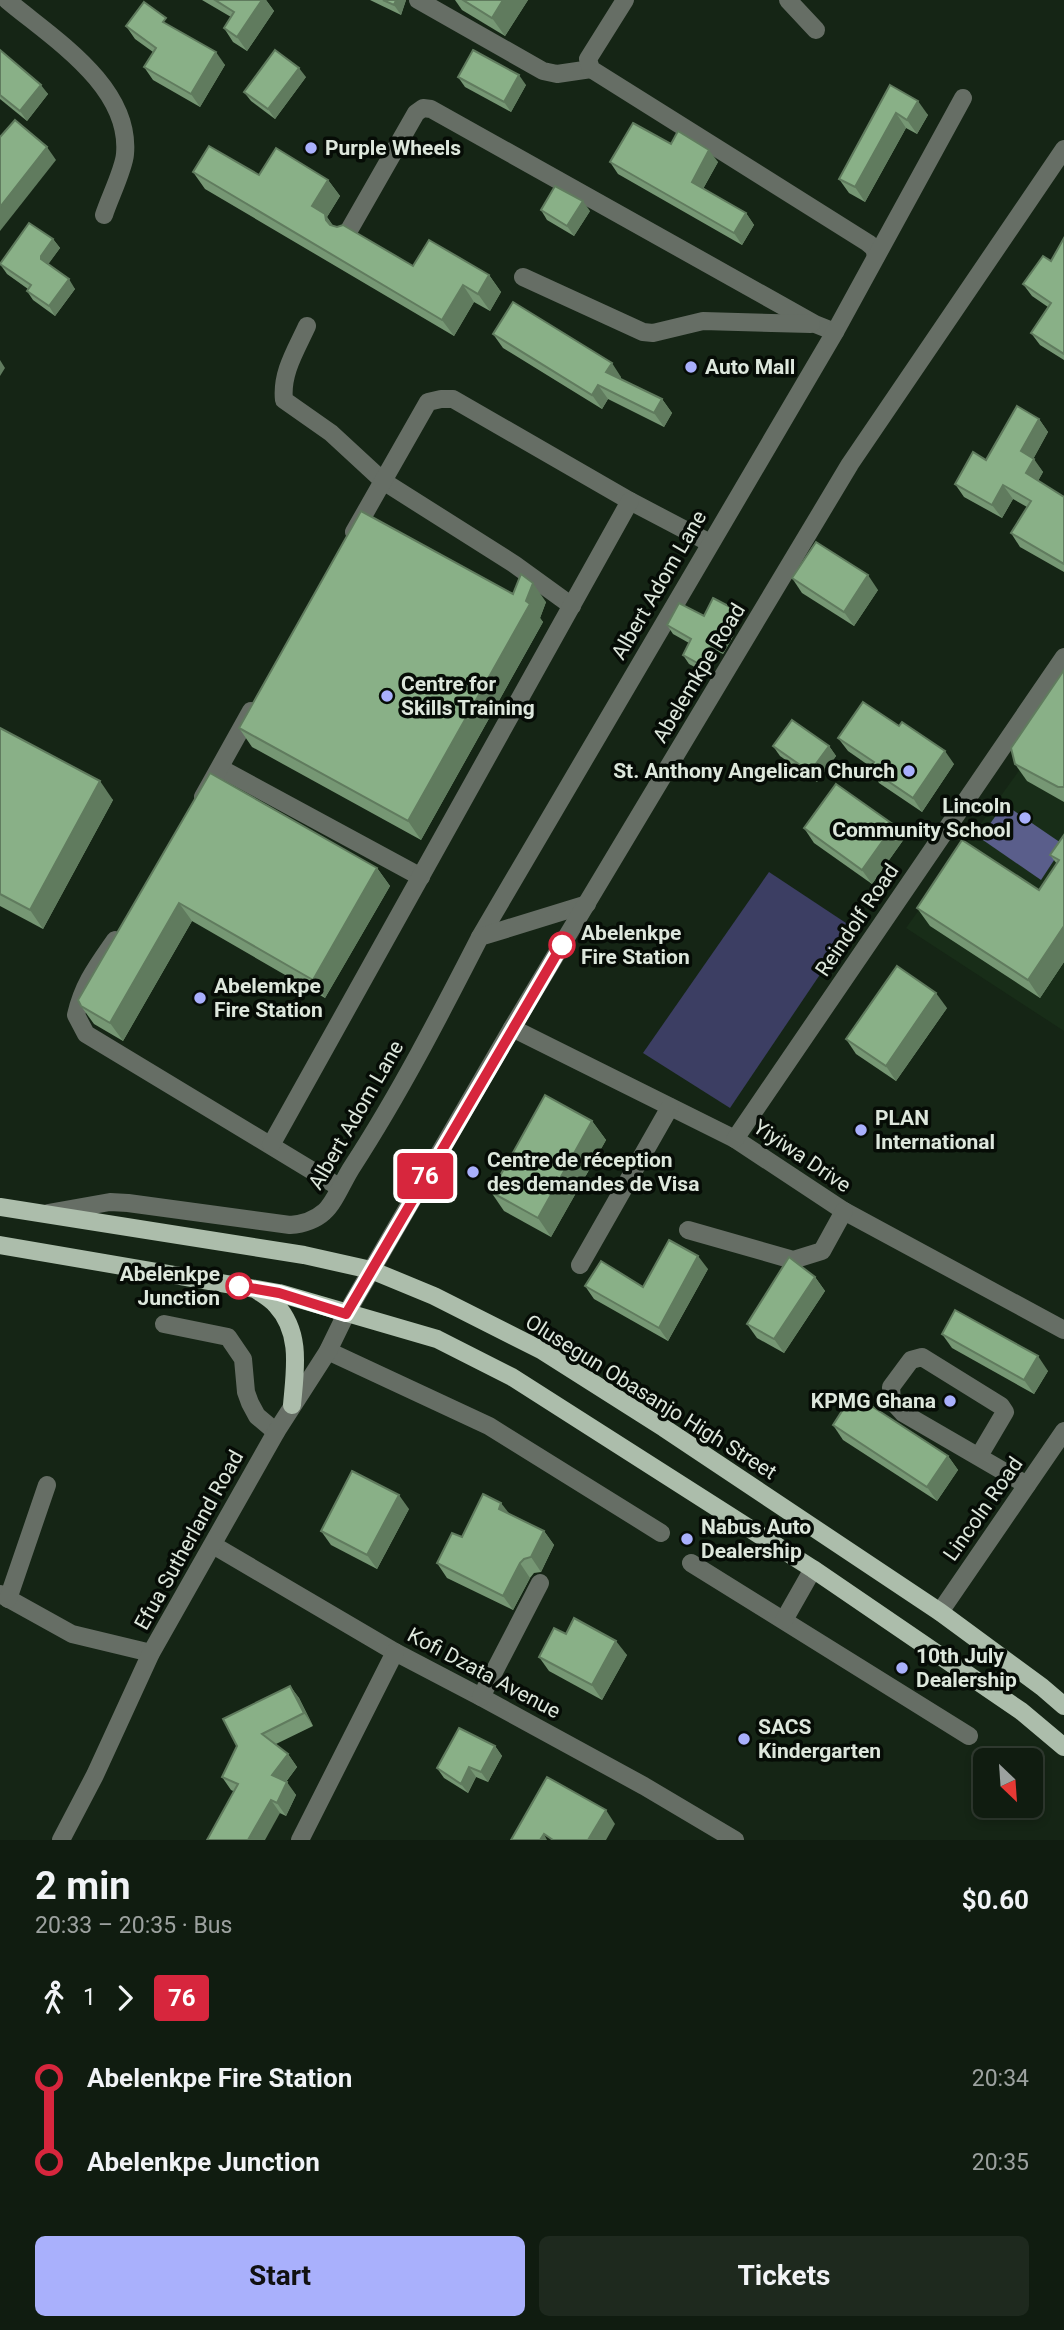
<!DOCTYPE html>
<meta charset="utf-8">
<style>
:root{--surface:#101c10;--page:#1e291e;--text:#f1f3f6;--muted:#9ca19f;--line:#303a30;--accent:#a9b0fc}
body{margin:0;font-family:Roboto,sans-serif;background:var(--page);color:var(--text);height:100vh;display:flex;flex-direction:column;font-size:26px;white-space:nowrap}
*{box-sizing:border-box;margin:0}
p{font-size:23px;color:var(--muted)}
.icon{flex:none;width:38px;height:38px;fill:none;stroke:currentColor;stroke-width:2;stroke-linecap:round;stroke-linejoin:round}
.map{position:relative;height:1840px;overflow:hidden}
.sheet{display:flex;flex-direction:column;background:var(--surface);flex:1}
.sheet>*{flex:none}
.badge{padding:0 14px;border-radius:5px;font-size:24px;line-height:46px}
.needle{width:46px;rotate:155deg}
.fabs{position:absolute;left:973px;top:1748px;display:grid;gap:14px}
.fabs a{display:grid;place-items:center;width:70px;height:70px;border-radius:10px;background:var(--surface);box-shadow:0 4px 10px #0003,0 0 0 2px var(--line);font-size:35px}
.map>.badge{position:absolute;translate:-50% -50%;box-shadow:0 0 0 4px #fff}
.legs{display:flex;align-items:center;gap:10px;height:77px;padding:0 35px;font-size:23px}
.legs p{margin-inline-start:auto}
.head{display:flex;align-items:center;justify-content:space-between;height:119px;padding:0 35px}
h1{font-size:38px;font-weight:700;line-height:52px}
.button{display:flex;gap:14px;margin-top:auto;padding:14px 35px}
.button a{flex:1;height:80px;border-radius:10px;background:var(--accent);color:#111;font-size:28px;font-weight:700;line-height:80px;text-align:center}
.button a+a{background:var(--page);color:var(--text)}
ul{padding:0 35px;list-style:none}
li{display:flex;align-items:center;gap:24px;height:84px;font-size:26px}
li i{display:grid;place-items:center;width:10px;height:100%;margin:0 9px;background:currentColor}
li i::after{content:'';width:18px;height:18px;margin:-9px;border:5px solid;border-radius:50%;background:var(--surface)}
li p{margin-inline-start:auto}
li:first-child i{background:linear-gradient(#0000 50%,currentColor 0)}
li:last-child i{background:linear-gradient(currentColor 50%,#0000 0)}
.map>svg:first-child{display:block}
</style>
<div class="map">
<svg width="1064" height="1840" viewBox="0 0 1064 1840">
<rect width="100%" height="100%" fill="#152515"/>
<polygon fill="#182d18" points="1064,708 1064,1031 906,928"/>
<polygon fill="#3c3e63" points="769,872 852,927 730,1108 643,1053"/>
<polygon fill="#5a5e8b" points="1004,804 1064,845 1041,880 980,838"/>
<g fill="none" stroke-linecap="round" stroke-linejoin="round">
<g stroke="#666e65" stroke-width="18">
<path d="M7 0C52 38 131 86 125 154 124 169 109 199 104 215"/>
<polyline points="418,0 543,71 557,74 591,69"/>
<polyline points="625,0 588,59 591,69 868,243 874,248 876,256"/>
<polyline points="788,0 816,30"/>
<polyline points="348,232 416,113 423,108 431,109 815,324 835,332"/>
<polyline points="523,277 643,332 653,333 703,321 811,324"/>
<path d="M307 326C296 350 281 373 284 400L331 433 383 481 514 564 572 606"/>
<polyline points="354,532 428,402 441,399 453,399 630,501 710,543"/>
<polyline points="220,768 421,877"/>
<polyline points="203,797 251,711"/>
<polyline points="480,937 835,332 963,98"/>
<path d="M115 940C97 966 83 984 76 1015L86 1034 339 1187"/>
<polyline points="512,1028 735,1139 844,1211 1064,1330"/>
<polyline points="735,1139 1064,657"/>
<polyline points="271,1145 630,501"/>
<path d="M48 1213 110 1202 128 1203 290 1225C303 1224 314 1221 324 1212 334 1204 344 1179 352 1167 400 1093 440 1015 480 937L587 904"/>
<polyline points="688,1230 793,1260 822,1251 844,1211"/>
<polyline points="580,1265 670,1107"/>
<polyline points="164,1324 228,1337 243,1359 246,1392 250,1403 257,1416 276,1432"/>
<polyline points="328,1351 489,1426 661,1533"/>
<polyline points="979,1456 1005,1412 1001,1406 922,1357 911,1360 891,1387 892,1401 903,1413 1027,1485"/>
<polyline points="213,1545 395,1652 481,1697 644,1786 735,1840"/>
<polyline points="691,1563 969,1736"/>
<polyline points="0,1594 72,1634 151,1653"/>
<polyline points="8,1599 47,1485"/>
<polyline points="940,1612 1064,1431"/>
<polyline points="784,1620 813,1569"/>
<polyline points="481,1697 540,1583"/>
<polyline points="61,1840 95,1775 151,1653 276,1432 328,1351 346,1314 512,1028 850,464 1064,149"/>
<polyline points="300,1840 395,1652"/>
</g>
<g stroke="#acbdab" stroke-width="18">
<polyline points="0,1207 304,1255 371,1270 434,1296 541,1350 664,1428 940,1612 1042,1687 1064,1706"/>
<polyline points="0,1245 279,1293 437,1339 512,1377 813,1569 1021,1711 1064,1747"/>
<path d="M258 1291C264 1295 271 1299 276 1305 302 1333 295 1370 292 1405"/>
</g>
</g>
<g fill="#769774">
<polygon points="202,0 266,0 274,11 247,51 233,42 224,28 231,17"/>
<polygon points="370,0 406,0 401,15"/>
<polygon points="455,0 528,0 505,36 462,10"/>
<polygon points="126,26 171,26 225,65 200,107 153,80 144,67 153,52 135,39"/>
<polygon points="0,50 48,94 27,121 0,99"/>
<polygon points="306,77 275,119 251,101 244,92"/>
<polygon points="458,77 526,85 511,112 465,87"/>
<polygon points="890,85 928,115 917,134 906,128 865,202 849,193 839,179"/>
<polygon points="671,144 718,162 703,189 746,213 754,225 742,245 618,174 610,162"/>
<polygon points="193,172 328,180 340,196 327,217 333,226 413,266 489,275 501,292 490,311 474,302 454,336 205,189"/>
<polygon points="541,210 590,211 574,236 547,220"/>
<polygon points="1064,238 1064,360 1040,345 1031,333 1048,307 1032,296 1023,284 1051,261"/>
<polygon points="53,239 60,248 48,264 75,289 55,316 33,300 27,291 28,289 7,274 0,264"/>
<polygon points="493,334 621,377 620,379 662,399 672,413 664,427 608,399 602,409 503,348"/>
<polygon points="1039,419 1048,432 1033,459 1043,472 1038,481 1064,497 1064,572 1020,547 1011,533 1027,507 1013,499 1002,518 964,497 955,484"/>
<polygon points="792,578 878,590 854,626 802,593"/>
<polygon points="513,594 546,602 540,618 543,622 421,840 252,747 239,728"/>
<polygon points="704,616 740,618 733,632 734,635 723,654 719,652 708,674 689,664 683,655 689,643 673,634 667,625"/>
<polygon points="1064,670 1064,802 1027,781 1015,764"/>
<polygon points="0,728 113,800 43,929 0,906"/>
<polygon points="838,738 954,764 922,812 879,783 870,769 871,767 848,751"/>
<polygon points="773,746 829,746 836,756 817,782 780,756"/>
<polygon points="210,773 377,868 390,886 325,998 192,921 123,1041 94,1024 81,1006"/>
<polygon points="894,825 904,839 872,884 814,843 804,828"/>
<polygon points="1064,835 1064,962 1040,998 930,926 917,908 1039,890 1057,864 1050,855"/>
<polygon points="947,1008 896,1081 856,1054 846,1039"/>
<polygon points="592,1121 606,1140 551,1237 504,1211 491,1192"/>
<polygon points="708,1269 668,1341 594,1299 585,1286 643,1287"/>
<polygon points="815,1277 825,1291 784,1353 757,1338 747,1324"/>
<polygon points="942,1334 1048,1371 1034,1394 952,1348"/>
<polygon points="833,1425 948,1456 958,1470 937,1501 843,1440"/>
<polygon points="409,1509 377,1569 331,1545 321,1531"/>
<polygon points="509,1514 544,1531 554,1545 541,1572 534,1573 530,1578 513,1610 447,1578 437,1563 462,1537"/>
<polygon points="566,1634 627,1655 602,1700 549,1671 539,1657"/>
<polygon points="290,1686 299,1698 313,1726 276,1744 288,1754 297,1767 286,1782 296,1795 286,1816 231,1790 222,1777"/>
<polygon points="495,1746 502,1756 488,1782 476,1777 468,1793 444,1778 437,1768"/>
</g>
<g fill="#607b5e">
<polygon points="262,0 266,0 274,11 247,51 237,37"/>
<polygon points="396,0 406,0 401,15 394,5"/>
<polygon points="503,0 528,0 505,36 492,18"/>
<polygon points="216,52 225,65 200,107 191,94"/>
<polygon points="299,68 306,77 275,119 268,109"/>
<polygon points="519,75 526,85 511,112 504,102"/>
<polygon points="41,85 48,94 27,121 20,111"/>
<polygon points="918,101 928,115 917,134 907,120"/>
<polygon points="896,113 906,128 865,202 855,187"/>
<polygon points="47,147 56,160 0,231 0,207"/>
<polygon points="709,150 718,162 700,194 692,182"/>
<polygon points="328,180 340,196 327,217 337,231 312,206"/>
<polygon points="583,201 590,211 574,236 567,226"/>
<polygon points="746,213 754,225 742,245 734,233"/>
<polygon points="53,239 60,248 47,266 41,259 41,256"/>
<polygon points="489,275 501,292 490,311 478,294"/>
<polygon points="69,279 75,289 55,316 49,306"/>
<polygon points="463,285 474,302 454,336 442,320"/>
<polygon points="0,360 5,368 0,376"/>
<polygon points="612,363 621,377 616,386 606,372"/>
<polygon points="598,385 608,399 602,409 592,395"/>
<polygon points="662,399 672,413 664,427 654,413"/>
<polygon points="1039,419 1048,432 1030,465 1021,451"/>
<polygon points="1034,459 1043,472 1035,486 1026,473"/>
<polygon points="1003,485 1013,499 1002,518 992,505"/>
<polygon points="868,575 878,590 854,626 844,612"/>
<polygon points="533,583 546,602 540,618 543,622 421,840 408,821 526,601"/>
<polygon points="734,609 740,618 733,632 734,635 723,654 717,645"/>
<polygon points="713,643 719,652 708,674 701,665"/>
<polygon points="829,746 836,756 817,782 810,772"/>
<polygon points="945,751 954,764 922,812 913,798"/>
<polygon points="100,781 113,800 43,929 30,910"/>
<polygon points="894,825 904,839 872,884 862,870"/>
<polygon points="377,868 390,886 325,998 313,980"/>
<polygon points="179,903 192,921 123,1041 110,1023"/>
<polygon points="1064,926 1064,962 1040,998 1028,980"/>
<polygon points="936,993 947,1008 896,1081 886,1066"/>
<polygon points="592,1121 606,1140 551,1237 538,1218"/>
<polygon points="698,1256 708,1269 668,1341 659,1328"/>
<polygon points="815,1277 825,1291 784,1353 774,1339"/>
<polygon points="1038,1356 1048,1371 1034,1394 1024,1380"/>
<polygon points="948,1456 958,1470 937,1501 927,1487"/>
<polygon points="399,1495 409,1509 377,1569 367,1555"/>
<polygon points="501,1503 512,1517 499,1509"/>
<polygon points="544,1531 554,1545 541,1572 531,1557"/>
<polygon points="520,1563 530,1578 513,1610 503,1596"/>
<polygon points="616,1641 627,1655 602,1700 592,1685"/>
<polygon points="290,1686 299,1698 313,1726 304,1713"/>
<polygon points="495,1746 502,1756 488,1782 481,1772"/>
<polygon points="288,1754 297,1767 281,1788 272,1775"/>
<polygon points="469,1767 476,1777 468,1793 461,1784"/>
<polygon points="287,1782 296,1795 286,1816 277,1803"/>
<polygon points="271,1800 280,1813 265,1840 248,1840"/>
<polygon points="606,1810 615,1824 606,1840 588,1840"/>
<polygon points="544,1834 547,1840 540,1840"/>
</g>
<g fill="#89b087" stroke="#607b5e" stroke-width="2">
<polygon points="215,0 262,0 237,37 224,28 234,12"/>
<polygon points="383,0 396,0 394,5"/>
<polygon points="463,0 503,0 492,18"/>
<polygon points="144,2 166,18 163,22 216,52 191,94 144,67 156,48 126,26"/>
<polygon points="0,50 41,85 20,111 0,95"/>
<polygon points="275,50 299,68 268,109 244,92"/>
<polygon points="473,50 519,75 504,102 458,77"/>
<polygon points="890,85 918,101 907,120 896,113 855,187 839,179"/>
<polygon points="15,120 47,147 0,207 0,137"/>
<polygon points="633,123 671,144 678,131 709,150 692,182 746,213 734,233 610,162"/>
<polygon points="209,146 259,175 276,148 328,180 312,206 325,214 326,220 330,225 337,227 343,225 413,266 429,240 489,275 478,294 463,285 442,320 193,172"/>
<polygon points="555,186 583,201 567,226 541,210"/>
<polygon points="29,223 53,239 41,256 41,259 69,279 49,306 27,291 31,285 0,264"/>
<polygon points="1064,238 1064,354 1031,333 1051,303 1023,284 1043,256 1051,261"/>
<polygon points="513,302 612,363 606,372 662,399 654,413 598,385 592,395 493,334"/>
<polygon points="1017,406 1039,419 1021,451 1034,459 1026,473 1064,497 1064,564 1011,533 1031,501 1003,485 992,505 955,484 973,452 986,460"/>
<polygon points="361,511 513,594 521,574 533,583 526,601 530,604 408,821 239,728"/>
<polygon points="816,542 868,575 844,612 792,578"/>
<polygon points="713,598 734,609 726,624 728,626 717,645 713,643 701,665 683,655 691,639 667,625 679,603 704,616"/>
<polygon points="1064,670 1064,787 1058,787 1015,764 1011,748"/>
<polygon points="863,702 899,726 902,722 945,751 913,798 870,769 874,762 838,738"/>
<polygon points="792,720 829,746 810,772 773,746"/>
<polygon points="0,728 100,781 30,910 0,894"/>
<polygon points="210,773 377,868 313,980 179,903 110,1023 81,1006 78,1000"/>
<polygon points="836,784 894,825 862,870 804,828"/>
<polygon points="1064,835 1064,926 1028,980 917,908 962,840 1039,890 1059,860 1050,855"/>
<polygon points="897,966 936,993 886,1066 846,1039"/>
<polygon points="545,1095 592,1121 538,1218 491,1192"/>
<polygon points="669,1240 698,1256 659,1328 585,1286 601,1261 643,1287"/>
<polygon points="789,1257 815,1277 774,1339 747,1324"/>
<polygon points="955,1310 1038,1356 1024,1380 942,1334"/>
<polygon points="853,1394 948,1456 927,1487 833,1425"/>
<polygon points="352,1471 399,1495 367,1555 321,1531"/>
<polygon points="483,1494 501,1503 499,1509 544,1531 531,1557 524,1559 520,1563 503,1596 437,1563 452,1533 462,1537"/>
<polygon points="574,1618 616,1641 592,1685 539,1657 554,1628 566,1634"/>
<polygon points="290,1686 304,1713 262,1734 288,1754 272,1775 287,1782 277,1803 271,1800 248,1840 207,1840 238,1784 222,1777 237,1746 223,1719"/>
<polygon points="459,1728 495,1746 481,1772 469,1767 461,1784 437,1768"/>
<polygon points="547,1777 606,1810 588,1840 553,1840 544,1834 540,1840 511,1840"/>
</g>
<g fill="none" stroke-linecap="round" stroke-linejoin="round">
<g stroke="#fff" stroke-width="16">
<polyline id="line-1" points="239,1286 279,1293 346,1314 562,945"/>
</g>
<use href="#line-1" stroke="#d7263d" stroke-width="10"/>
</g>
<g fill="#a9b0fc" stroke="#060c06" stroke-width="2.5">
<circle cx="311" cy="148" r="7"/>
<circle cx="691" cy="367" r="7"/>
<circle cx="387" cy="696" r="7"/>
<circle cx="909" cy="771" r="7"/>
<circle cx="1025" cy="818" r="7"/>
<circle cx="200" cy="998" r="7"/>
<circle cx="861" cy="1130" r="7"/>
<circle cx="473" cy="1172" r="7"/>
<circle cx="950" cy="1401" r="7"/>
<circle cx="687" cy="1539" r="7"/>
<circle cx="902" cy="1668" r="7"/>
<circle cx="744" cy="1739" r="7"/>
</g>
<g fill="#fff" stroke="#d7263d" stroke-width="3.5">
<circle cx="562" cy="945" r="12"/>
<circle cx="239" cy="1286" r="12"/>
</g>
<g text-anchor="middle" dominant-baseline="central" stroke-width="7" stroke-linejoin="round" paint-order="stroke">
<g font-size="21" font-weight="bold" fill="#dde7dc" stroke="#060c06" text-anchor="start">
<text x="325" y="148">Purple Wheels</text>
<text x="705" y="367">Auto Mall</text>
<text x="401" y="684">Centre for<tspan x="401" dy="24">Skills Training</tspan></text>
<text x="895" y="771" text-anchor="end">St. Anthony Angelican Church</text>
<text x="1011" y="806" text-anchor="end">Lincoln<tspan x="1011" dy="24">Community School</tspan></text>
<text x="214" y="986">Abelemkpe<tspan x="214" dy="24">Fire Station</tspan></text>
<text x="875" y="1118">PLAN<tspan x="875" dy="24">International</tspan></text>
<text x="487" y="1160">Centre de réception<tspan x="487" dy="24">des demandes de Visa</tspan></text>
<text x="936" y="1401" text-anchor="end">KPMG Ghana</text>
<text x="701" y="1527">Nabus Auto<tspan x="701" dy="24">Dealership</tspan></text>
<text x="916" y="1656">10th July<tspan x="916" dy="24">Dealership</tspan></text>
<text x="758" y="1727">SACS<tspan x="758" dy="24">Kindergarten</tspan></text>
</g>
<g font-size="21" fill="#dde7dc" stroke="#060c06">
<text transform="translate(659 585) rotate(-60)">Albert Adom Lane</text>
<text transform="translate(699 673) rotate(-59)">Abelemkpe Road</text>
<text transform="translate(857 920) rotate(-56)">Reindolf Road</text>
<text transform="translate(356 1115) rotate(-60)">Albert Adom Lane</text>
<text transform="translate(802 1156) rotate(34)">Yiyiwa Drive</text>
<text transform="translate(651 1397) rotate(32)">Olusegun Obasanjo High Street</text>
<text transform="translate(983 1509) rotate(-55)">Lincoln Road</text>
<text transform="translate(189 1540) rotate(-61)">Efua Sutherland Road</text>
<text transform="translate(484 1673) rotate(28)">Kofi Dzata Avenue</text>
</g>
<g font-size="21" font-weight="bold" fill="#dde7dc" stroke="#060c06" text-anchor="start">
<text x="581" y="933">Abelenkpe<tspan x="581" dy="24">Fire Station</tspan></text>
<text x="220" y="1274" text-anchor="end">Abelenkpe<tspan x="220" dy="24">Junction</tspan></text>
</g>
</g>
</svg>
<div class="fabs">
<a><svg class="needle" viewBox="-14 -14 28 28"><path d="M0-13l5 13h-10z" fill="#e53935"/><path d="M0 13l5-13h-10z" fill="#9ca19f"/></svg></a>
</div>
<b class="badge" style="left:425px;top:1176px;background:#d7263d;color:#fff">76</b>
</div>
<section class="sheet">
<div class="head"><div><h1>2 min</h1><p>20:33 – 20:35 · Bus</p></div><b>$0.60</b></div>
<div class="legs"><svg class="icon" aria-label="walk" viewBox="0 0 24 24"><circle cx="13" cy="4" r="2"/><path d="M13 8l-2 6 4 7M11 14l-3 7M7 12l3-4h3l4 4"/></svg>1<svg class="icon" aria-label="forward" viewBox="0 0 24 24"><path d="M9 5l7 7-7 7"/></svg><b class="badge" style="background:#d7263d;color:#fff">76</b></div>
<ul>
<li><i style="color:#d7263d"></i><b>Abelenkpe Fire Station</b><p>20:34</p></li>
<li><i style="color:#d7263d"></i><b>Abelenkpe Junction</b><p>20:35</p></li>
</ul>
<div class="button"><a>Start</a><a>Tickets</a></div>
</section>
